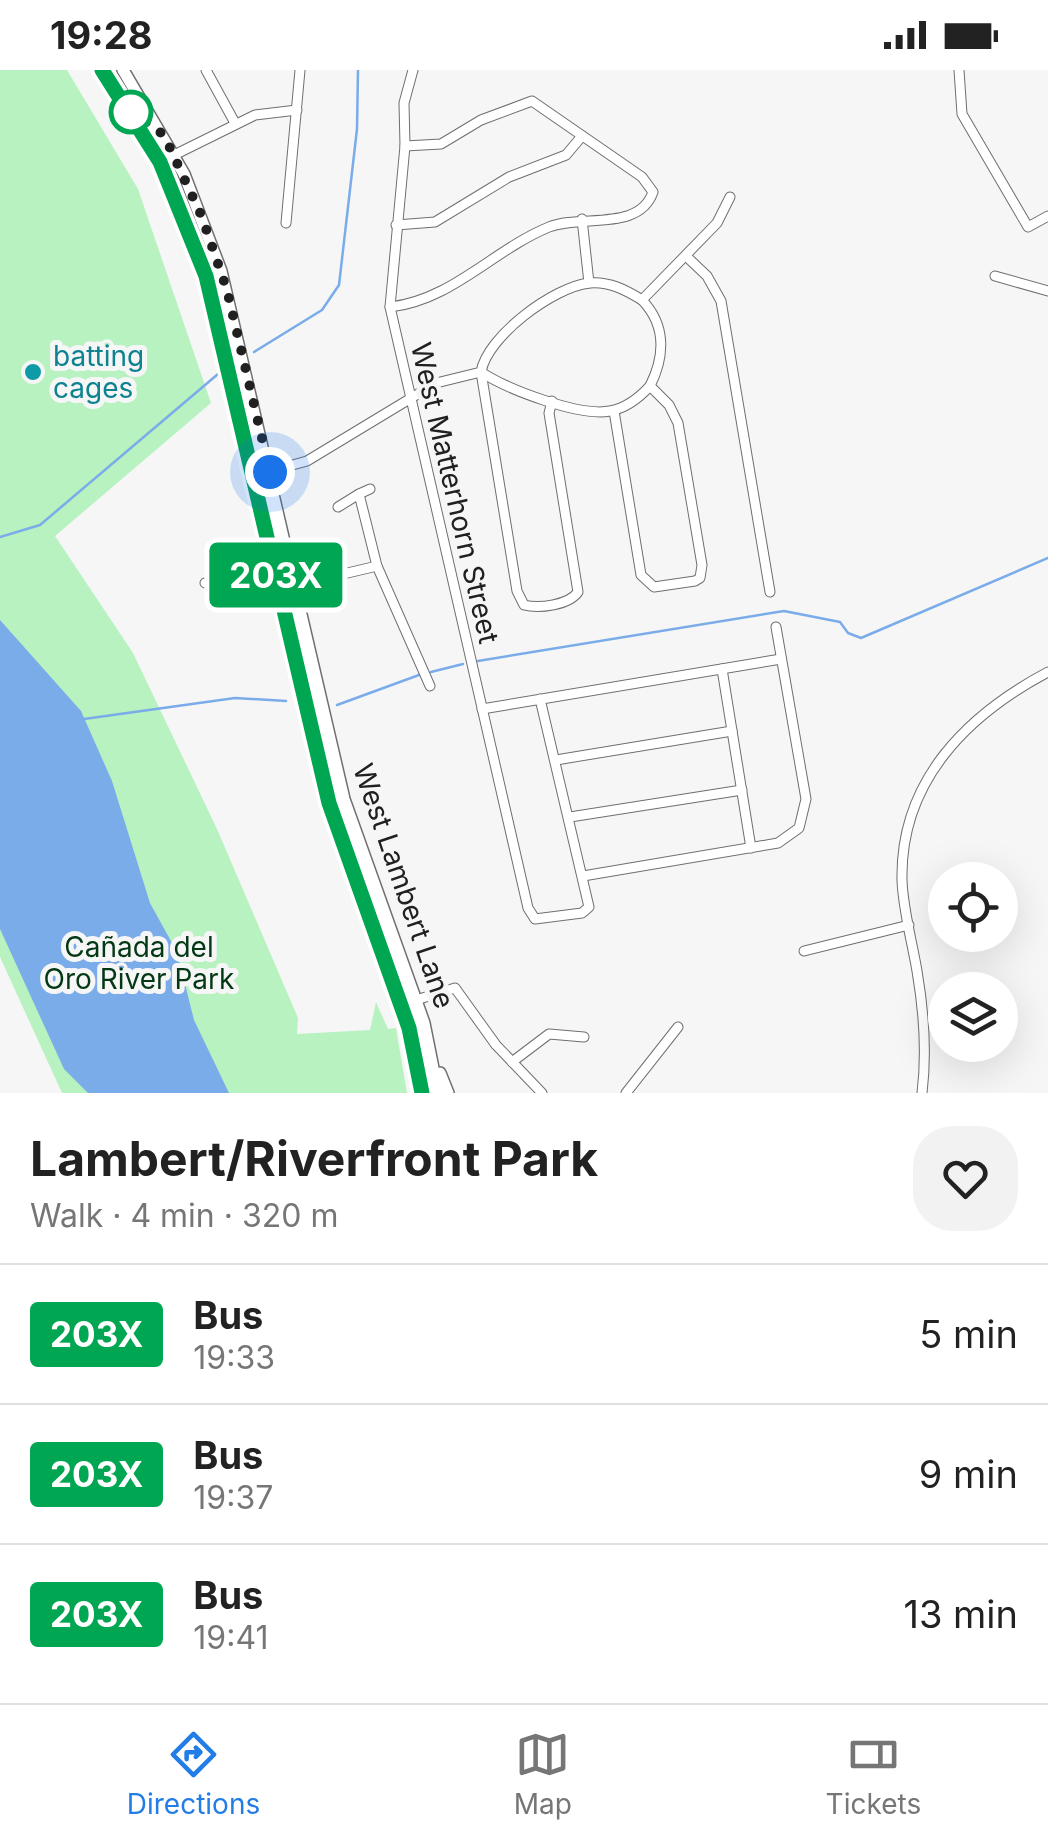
<!DOCTYPE html>
<meta charset="utf-8">
<style>
:root{--surface:#fff;--page:#f2f2f2;--text:#222;--muted:#767676;--line:#e0e0e0;--accent:#237de7}
body{margin:0;font-family:Inter,sans-serif;background:var(--page);color:var(--text);height:100vh;display:flex;flex-direction:column;font-size:38px;white-space:nowrap}
*{box-sizing:border-box;margin:0}
p{font-size:32px;color:var(--muted)}
.icon{flex:none;width:55px;height:55px;fill:none;stroke:currentColor;stroke-width:2;stroke-linecap:round;stroke-linejoin:round}
.map{position:relative;height:1023px;overflow:hidden}
.details{display:flex;flex-direction:column;background:var(--surface);flex:1}
.details>*{flex:none}
.badge{padding:0 20px;border-radius:8px;font-size:35px;line-height:65px}
.buttons{position:absolute;left:928px;top:792px;display:grid;gap:20px}
.buttons a{display:grid;place-items:center;width:90px;height:90px;border-radius:50%;background:var(--surface);box-shadow:0 10px 40px #0002;font-size:50px}
.you{position:absolute;width:50px;height:50px;margin:-25px;border:8px solid #fff;border-radius:50%;background:#1a73e8;box-shadow:0 0 0 15px #1a73e833}
.map>.badge{position:absolute;translate:-50% -50%;box-shadow:0 0 0 5px #fff}
.round{display:grid;place-items:center;flex:none;width:105px;height:105px;border-radius:40px;background:var(--page)}
.summary{display:flex;align-items:center;justify-content:space-between;height:170px;padding:0 30px}
h1{font-size:48px;font-weight:700;line-height:75px}
ul{padding:0;list-style:none}
li{display:flex;align-items:center;gap:30px;height:140px;padding:0 30px;border-top:2px solid var(--line)}
li div{flex:1}
li b{display:block;font-size:38px}
li em{font-style:normal}
li .badge{min-width:110px;font-weight:700;text-align:center}
.status{display:flex;justify-content:space-between;align-items:center;height:70px;padding:0 50px;background:var(--surface);direction:ltr}
.status svg{height:28px;fill:currentColor}
.menu{display:flex;justify-content:space-around;align-items:center;height:140px;border-top:2px solid var(--line);background:var(--surface);font-size:28px;color:var(--muted)}
.menu a{display:grid;justify-items:center;gap:5px}
.menu .active{color:var(--accent)}
.map>svg:first-child{display:block}
</style>
<div class="status"><b>19:28</b><svg viewBox="0 0 49 12"><path d="M0 12V9h3v3zM5 12V6h3v6zM10 12V3h3v9zM15 12V0h3v12zM26 1h20v11H26zM47 4h2v5h-2z"/></svg></div>
<div class="map">
<svg width="1048" height="1023" viewBox="0 0 1048 1023">
<rect width="100%" height="100%" fill="#f6f6f7"/>
<polygon fill="#b7f2c0" points="0,0 67,0 138,119 211,333 55,466 133,583 217,759 298,948 297,964 370,960 376,932 388,959 396,958 407,1023 62,1023 0,887"/>
<polygon fill="#7bacea" points="0,550 81,641 112,711 150,833 177,882 194,950 229,1023 88,1023 64,999 0,859"/>
<g fill="none" stroke-linecap="round" stroke-linejoin="round">
<g stroke="#7bacea" stroke-width="2.5">
<polyline points="254,282 322,240 339,215 357,59 358,0"/>
<polyline points="0,467 40,455 218,304"/>
<polyline points="478,591 784,541 840,552 848,563 861,568 1048,488"/>
<polyline points="431,602 463,594"/>
<polyline points="337,635 419,605"/>
<polyline points="84,649 235,628 286,631"/>
</g>
<g stroke="#6f6f70" stroke-width="11">
<g id="street">
<polyline points="206,0 235,53"/>
<polyline points="413,0 404,33 405,76 390,237 528,838 535,849 582,843 589,837 540,629"/>
<polyline points="959,0 962,44 1028,157 1048,146"/>
<polyline points="160,92 255,45 297,40"/>
<polyline points="582,149 589,213"/>
<polyline points="286,153 300,0"/>
<polyline points="396,155 435,152 509,107 566,85 582,66"/>
<polyline points="686,186 707,206 721,231 770,522"/>
<polyline points="995,206 1048,221"/>
<path d="M390 237C452 230 493 180 549 157 582 144 639 162 653 122L642 107 532 31 481 50 441 74 405 76"/>
<path d="M481 302 517 521 524 535C539 539 569 535 578 522L549 343 552 331"/>
<path d="M481 302C507 319 579 347 610 341 627 338 639 328 650 316"/>
<path d="M614 341 641 505 654 517 695 511 700 508 702 495 678 353 669 335 650 316C665 286 666 255 642 230"/>
<path d="M253 406 307 391 436 313 481 302C487 266 554 217 589 213 609 211 626 220 642 230L717 153 730 127"/>
<polyline points="338,437 359,424"/>
<polyline points="377,496 430,616"/>
<polyline points="205,513 232,515 309,498 339,505 377,496 359,424 370,419"/>
<polyline points="722,599 751,778"/>
<polyline points="482,639 781,589"/>
<polyline points="556,690 732,661"/>
<polyline points="570,747 742,720"/>
<polyline points="583,806 778,773 799,758 806,729 776,557"/>
<polyline points="804,881 909,855"/>
<polyline points="416,930 455,918 496,975 542,1023"/>
<polyline points="512,992 549,964 584,967"/>
<polyline points="626,1023 678,957"/>
<path d="M922 1023C927 982 924 942 917 901 912 871 903 840 902 810 900 711 967 645 1048 602"/>
</g>
</g>
<g stroke="#6f6f70" stroke-width="14">
<g id="secondary">
<polyline points="102,0 160,92 205,205 329,733 409,958 422,1023"/>
<polyline points="123,0 184,104 221,201 344,729 424,953 438,1023"/>
<polyline points="440,1003 448,1023"/>
</g>
</g>
<use href="#street" stroke="#fff" stroke-width="9"/>
<use href="#secondary" stroke="#fff" stroke-width="11"/>
</g>
<g fill="none" stroke-linecap="round" stroke-linejoin="round">
<g stroke="#fff" stroke-width="22">
<polyline id="line" points="102,0 160,92 206,206 329,733 409,958 422,1023"/>
</g>
<use href="#line" stroke="#00a651" stroke-width="15"/>
<polyline stroke="#202021" stroke-width="10" stroke-dasharray="0 18" points="131,42 164,65 202,147 227,220 270,402"/>
</g>
<circle fill="#fff" stroke="#00a651" stroke-width="5" cx="131" cy="42" r="20"/>
<circle fill="#0f9aa8" stroke="#f6f6f7" stroke-width="4" cx="33" cy="302" r="10"/>
<g text-anchor="middle" dominant-baseline="central" stroke-width="10" stroke-linejoin="round" paint-order="stroke">
<g font-size="28" fill="#0d838f" stroke="#f6f6f7" text-anchor="start">
<text x="53" y="286">batting<tspan x="53" dy="32">cages</tspan></text>
</g>
<g font-size="28" fill="#202021" stroke="#f6f6f7">
<text transform="translate(455 423) rotate(77)">West Matterhorn Street</text>
<text transform="translate(404 816) rotate(71)">West Lambert Lane</text>
</g>
<g font-size="28" fill="#043815" stroke="#f6f6f7">
<text x="139" y="877">Cañada del<tspan x="139" dy="32">Oro River Park</tspan></text>
</g>
</g>
</svg>
<div class="buttons">
<a><svg class="icon" aria-label="locate" viewBox="0 0 24 24"><circle cx="12" cy="12" r="6"/><path d="M12 2v4M12 18v4M2 12h4M18 12h4"/></svg></a>
<a><svg class="icon" aria-label="layers" viewBox="0 0 24 24"><path d="M12 4l9 5-9 5-9-5zM3 14l9 5 9-5"/></svg></a>
</div>
<div class="you" style="left:270px;top:402px"></div>
<b class="badge" style="left:276px;top:505px;background:#00a651;color:#fff">203X</b>
</div>
<section class="details">
<div class="summary"><div><h1>Lambert/Riverfront Park</h1><p>Walk · 4 min · 320 m</p></div><a class="round"><svg class="icon" aria-label="heart" viewBox="0 0 24 24"><path d="M12 20l-8-8c-3-5 5-10 8-4 3-6 11-1 8 4z"/></svg></a></div>
<ul>
<li><span class="badge" style="background:#00a651;color:#fff">203X</span><div><b>Bus</b><p>19:33</p></div><em>5 min</em></li>
<li><span class="badge" style="background:#00a651;color:#fff">203X</span><div><b>Bus</b><p>19:37</p></div><em>9 min</em></li>
<li><span class="badge" style="background:#00a651;color:#fff">203X</span><div><b>Bus</b><p>19:41</p></div><em>13 min</em></li>
</ul>
</section>
<nav class="menu">
<a class="active"><svg class="icon" aria-label="directions" viewBox="0 0 24 24"><path d="M12 3l9 9-9 9-9-9zM9 14v-3h6M13 9l2 2-2 2"/></svg>Directions</a>
<a><svg class="icon" aria-label="map" viewBox="0 0 24 24"><path d="M3 6l6-2 6 2 6-2v14l-6 2-6-2-6 2zM9 4v14M15 6v14"/></svg>Map</a>
<a><svg class="icon" aria-label="tickets" viewBox="0 0 24 24"><path d="M3 7h18v10H3zM15 7v10"/></svg>Tickets</a>
</nav>
